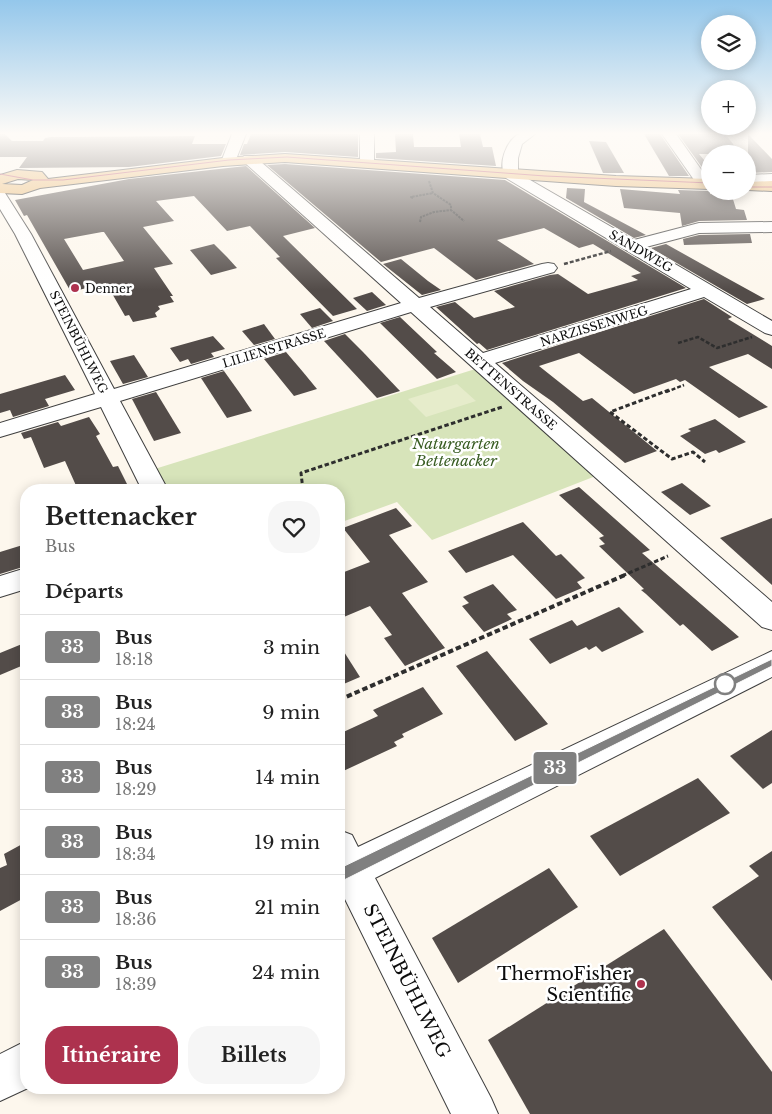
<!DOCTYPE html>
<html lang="fr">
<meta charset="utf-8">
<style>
:root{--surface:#fff;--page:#f6f6f6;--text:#222;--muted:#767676;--line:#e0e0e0;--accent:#ad324e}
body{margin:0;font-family:"Libre Baskerville",serif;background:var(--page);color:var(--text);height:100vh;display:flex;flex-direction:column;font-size:19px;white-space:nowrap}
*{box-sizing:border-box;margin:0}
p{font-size:16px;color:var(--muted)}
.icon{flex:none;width:28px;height:28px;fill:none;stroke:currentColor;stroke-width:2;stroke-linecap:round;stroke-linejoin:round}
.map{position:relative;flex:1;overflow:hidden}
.sheet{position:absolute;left:20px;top:484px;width:325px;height:610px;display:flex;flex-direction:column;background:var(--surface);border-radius:20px;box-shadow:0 2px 12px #0003}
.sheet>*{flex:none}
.badge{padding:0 10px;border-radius:4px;font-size:18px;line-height:32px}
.tools{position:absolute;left:701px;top:15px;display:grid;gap:10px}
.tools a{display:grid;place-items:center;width:55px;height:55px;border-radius:50%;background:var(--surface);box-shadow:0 2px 12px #0003;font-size:25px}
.map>.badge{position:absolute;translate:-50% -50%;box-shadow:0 0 0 2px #fff}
h2{padding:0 25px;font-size:19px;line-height:45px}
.round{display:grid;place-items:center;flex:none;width:52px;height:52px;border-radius:20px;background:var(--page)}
.head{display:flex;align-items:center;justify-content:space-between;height:85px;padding:0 25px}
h1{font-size:24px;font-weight:700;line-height:38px}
.action{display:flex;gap:10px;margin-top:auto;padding:10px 25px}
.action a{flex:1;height:58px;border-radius:20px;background:var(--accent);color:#fff;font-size:20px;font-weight:700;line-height:58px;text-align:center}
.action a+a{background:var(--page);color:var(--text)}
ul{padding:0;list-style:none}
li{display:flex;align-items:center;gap:15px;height:65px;padding:0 25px;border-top:1px solid var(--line)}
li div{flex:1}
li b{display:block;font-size:19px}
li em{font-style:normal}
li .badge{min-width:55px;font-weight:700;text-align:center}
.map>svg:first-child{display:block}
</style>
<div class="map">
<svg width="772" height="1114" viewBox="0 0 772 1114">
<rect width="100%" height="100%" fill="#fdf7ed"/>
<polygon fill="#d7e4ba" points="485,366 606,472 432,540 397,502 339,523 339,490 155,490 145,472"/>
<polygon fill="#e6eccb" points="457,384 476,401 426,417 408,399"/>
<g fill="#534c49" fill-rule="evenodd">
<polygon points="0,134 5,134 12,141 43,141 45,138 51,137 195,136 192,144 226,144 221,156 129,167 21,168 19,168 27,157 0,157"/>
<polygon points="251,134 358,134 358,157 285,152 240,155 244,144 247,144"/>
<polygon points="395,134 413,134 414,147 461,147 459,134 480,134 483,147 492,147 496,166 376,158 376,153 396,152"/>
<polygon points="644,134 660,134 689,176 669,176"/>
<polygon points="678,134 725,134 741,154 699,154 710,167 709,177"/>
<polygon points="748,134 772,159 772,172 748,173"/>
<polygon points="589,141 606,142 624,173 603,173"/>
<polygon points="285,164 505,180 686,288 487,350 479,343 477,344 436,307 455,302 474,318 515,307 494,291 550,275 558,274 588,294 638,280 631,276 641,273 593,244 579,248 544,228 497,240 534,264 476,280 434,248 381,262 267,165"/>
<path d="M246 166 315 228 283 236 357 309 333 316 276 258 280 257 250 226 227 231 194 196 156 201 174 221 143 227 173 264 154 268 173 296H170L174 302 158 306 160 309 155 313 157 317 133 322 129 315 125 316 106 283 71 292 27 215 24 216 15 200 129 179ZM102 232H104L124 261 83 270 64 239Z"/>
<polygon points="567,188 585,189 584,202 646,235 634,238 566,198"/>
<polygon points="620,189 680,194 678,190 710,191 710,194 732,196 736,209 744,210 747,220 699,221 682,226 680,213 624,208"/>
<polygon points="750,234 752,243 684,245 683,239 699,235"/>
<polygon points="214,244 227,257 237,268 211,275 190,250"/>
<polygon points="666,244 725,277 765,299 747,304 651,248"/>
<polygon points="401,259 428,281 441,290 422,295 383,264"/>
<polygon points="372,292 386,305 367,311 353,298"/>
<polygon points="704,299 732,317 728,319 772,346 772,369 748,354 709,367 768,407 739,418 685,380 680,382 676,379 634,394 579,353 539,366 583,401 592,398 657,451 625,463 553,402 523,381 502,363"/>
<polygon points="320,308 333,321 312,328 300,314"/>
<polygon points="400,317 437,352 434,353 456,372 437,379 380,323"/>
<polygon points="264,324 275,339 254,345 242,331"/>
<polygon points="345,334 363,352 400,391 377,398 324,341"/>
<polygon points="213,336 225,349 211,353 214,357 191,364 188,359 180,362 170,348"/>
<polygon points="286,352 303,372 317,389 294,396 264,359"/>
<polygon points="134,355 148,377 123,384 110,361"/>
<polygon points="224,371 239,392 252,411 227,418 201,378"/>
<polygon points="65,375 75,390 45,399 49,406 13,417 10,410 0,413 0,394"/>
<polygon points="156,392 181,433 154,441 132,399"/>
<polygon points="89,417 100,434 96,436 113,467 118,466 130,490 99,490 97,486 78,490 65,461 44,468 31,437 24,439 21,433 58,422 61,426"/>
<polygon points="715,419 746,442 719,453 716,450 705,454 680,436 691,431 688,429"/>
<polygon points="682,483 711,506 690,515 661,492"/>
<polygon points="579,487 650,550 642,553 739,637 712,651 683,624 680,626 646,594 641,590 644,589 599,546 605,544 599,538 604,536 559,495"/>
<polygon points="396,508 412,526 389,535 428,582 402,593 445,648 405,666 384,638 392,635 370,606 339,619 339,574 370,562 343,528"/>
<polygon points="772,518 772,585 720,538"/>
<polygon points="523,522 556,556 561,554 585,578 577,582 582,588 556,599 513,555 466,573 448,551"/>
<polygon points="26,544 26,566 0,574 0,552"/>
<polygon points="493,584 517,610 507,614 512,619 484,632 462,606 469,603 463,597"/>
<polygon points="619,607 644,632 602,652 596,646 589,650 586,647 550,664 529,639 572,620 577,626"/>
<polygon points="22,644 26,657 26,664 0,675 0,653"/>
<polygon points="339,644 360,677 339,686"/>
<polygon points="487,651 517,687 548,724 515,741 456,666"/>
<polygon points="423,687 443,714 402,734 404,737 394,742 397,746 339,773 339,734 378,716 373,710"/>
<polygon points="772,730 772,783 763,789 730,756"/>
<polygon points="698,778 730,813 620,876 590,836"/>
<polygon points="26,842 26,897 0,911 0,868 7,865 4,854"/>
<polygon points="772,851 772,981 712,907 759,876 749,866"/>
<polygon points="549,868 578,907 458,983 432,938"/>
<polygon points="664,929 772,1072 772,1114 530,1114 488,1040"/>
</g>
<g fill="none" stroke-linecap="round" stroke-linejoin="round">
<g stroke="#3f3f3f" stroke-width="2">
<g id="minor">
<polygon points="232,134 246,134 235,162 233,165 223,165 221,162"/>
<polygon points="360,134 374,134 374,163 372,166 362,166 360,163"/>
<path d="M519 134H535L522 144 518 158V173L634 240 699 223 772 222V232L699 233 646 247 772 321V335L765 333 704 297 495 363 772 602V630L762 627 411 312 120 401 168 490H142L101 407 0 437V423L95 394 15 234 0 209V191L5 193 31 234 114 389 401 303 244 162 242 159 244 156H254L419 298 542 264 548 263 554 264 557 268 554 272 430 307 483 353 691 289 506 178C497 165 506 141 519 134Z"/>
<polygon points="662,134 676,134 710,182 709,187 699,187"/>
<polygon points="772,174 772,182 748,183 748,175"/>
<polygon points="26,568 26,589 0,597 0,576"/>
<polygon points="772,651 772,677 375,878 491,1098 498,1114 451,1114 342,893 339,895 339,830 352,835 358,847"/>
<polygon points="26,1041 28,1088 0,1101 0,1054"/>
</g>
</g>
<g stroke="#1d1d1d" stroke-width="2">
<g id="major">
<path d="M285 154 616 176 710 179V189L616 186 285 162 223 166 40 188 22 194 0 193V175L17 170 42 172 48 179 223 158ZM18 179 33 180 22 185 2 184Z"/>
<polygon points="772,181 772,191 748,190 748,182"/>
</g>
</g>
<g stroke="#2e2e2e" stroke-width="2" stroke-dasharray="2.5 1" stroke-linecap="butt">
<polyline points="429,181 433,193 451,205 451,210 464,221"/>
<polyline points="413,198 411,197 433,193"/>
<polyline points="420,222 421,217 434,212 451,210"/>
</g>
<g stroke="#2e2e2e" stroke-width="2.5" stroke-dasharray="4 2" stroke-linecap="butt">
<polyline points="564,264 611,251"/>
<polyline points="678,343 698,337 717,348 752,337"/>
<polyline points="666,392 684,385"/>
</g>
<g stroke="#2e2e2e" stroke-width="3" stroke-dasharray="4.5 2.5" stroke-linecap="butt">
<polyline points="669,390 610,412 672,459 693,452 705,462"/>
<polyline points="303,490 301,473 502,407"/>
<polyline points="622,576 668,556"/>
</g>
<polyline stroke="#2e2e2e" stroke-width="4" stroke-dasharray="5.5 3" stroke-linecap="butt" points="339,700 625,575"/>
<use href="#minor" fill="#fff" fill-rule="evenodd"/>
<use href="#major" fill="#eab76f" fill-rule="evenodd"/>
<g stroke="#ad324e" stroke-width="1">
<polyline points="0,174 33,180 63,180 229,160 287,157 545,176 710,183"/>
<polyline points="748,187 772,187"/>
</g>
</g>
<linearGradient id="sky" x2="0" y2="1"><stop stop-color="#94c7eb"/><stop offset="0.46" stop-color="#fefbf7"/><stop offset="1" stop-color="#fefbf7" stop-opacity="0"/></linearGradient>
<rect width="772" height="290" fill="url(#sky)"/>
<polygon fill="#808080" stroke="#fff" points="772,659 772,666 344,880 339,882 334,880 332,876 334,871"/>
<g fill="#ad324e" stroke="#fff" stroke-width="2">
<circle cx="75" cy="288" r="5"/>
<circle cx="641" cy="984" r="5"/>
</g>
<circle fill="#fff" stroke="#808080" stroke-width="2.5" cx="725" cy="684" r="10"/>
<g text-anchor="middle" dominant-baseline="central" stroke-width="5" stroke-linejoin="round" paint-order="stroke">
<g font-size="12" fill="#0c0c0c" stroke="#fff">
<text transform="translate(641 251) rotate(30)">SANDWEG</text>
<text transform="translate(594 326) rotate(-17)">NARZISSENWEG</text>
<text transform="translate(79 342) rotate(63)">STEINBÜHLWEG</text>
<text transform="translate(274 348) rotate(-17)">LILIENSTRASSE</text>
<text transform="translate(511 389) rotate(41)">BETTENSTRASSE</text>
</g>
<g font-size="12" fill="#0c0c0c" stroke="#fff" text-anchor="start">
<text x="85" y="288">Denner</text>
</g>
<g font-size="15" font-style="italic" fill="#395d23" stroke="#fff">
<text x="456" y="443">Naturgarten<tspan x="456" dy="17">Bettenacker</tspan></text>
</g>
<g font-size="18" fill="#0c0c0c" stroke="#fff" text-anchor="end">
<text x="631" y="974">ThermoFisher<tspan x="631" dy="21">Scientific</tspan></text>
</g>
<g font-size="18" fill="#0c0c0c" stroke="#fff">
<text transform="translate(407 981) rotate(63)">STEINBÜHLWEG</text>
</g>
</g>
</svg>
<div class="tools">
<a><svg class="icon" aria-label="layers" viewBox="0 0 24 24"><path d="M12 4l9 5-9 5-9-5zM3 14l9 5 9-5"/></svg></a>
<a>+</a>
<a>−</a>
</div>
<b class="badge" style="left:555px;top:768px;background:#808080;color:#fff">33</b>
<section class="sheet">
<div class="head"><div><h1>Bettenacker</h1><p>Bus</p></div><a class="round"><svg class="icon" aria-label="heart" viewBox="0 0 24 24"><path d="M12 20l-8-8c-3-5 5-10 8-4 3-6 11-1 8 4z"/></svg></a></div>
<h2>Départs</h2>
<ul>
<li><span class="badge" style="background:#808080;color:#fff">33</span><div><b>Bus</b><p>18:18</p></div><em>3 min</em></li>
<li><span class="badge" style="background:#808080;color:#fff">33</span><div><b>Bus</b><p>18:24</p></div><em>9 min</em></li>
<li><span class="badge" style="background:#808080;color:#fff">33</span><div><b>Bus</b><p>18:29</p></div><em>14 min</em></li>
<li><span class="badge" style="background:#808080;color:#fff">33</span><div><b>Bus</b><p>18:34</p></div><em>19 min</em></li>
<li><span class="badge" style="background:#808080;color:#fff">33</span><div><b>Bus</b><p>18:36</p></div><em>21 min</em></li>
<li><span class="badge" style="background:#808080;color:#fff">33</span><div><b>Bus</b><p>18:39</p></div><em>24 min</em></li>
</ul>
<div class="action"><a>Itinéraire</a><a>Billets</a></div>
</section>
</div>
